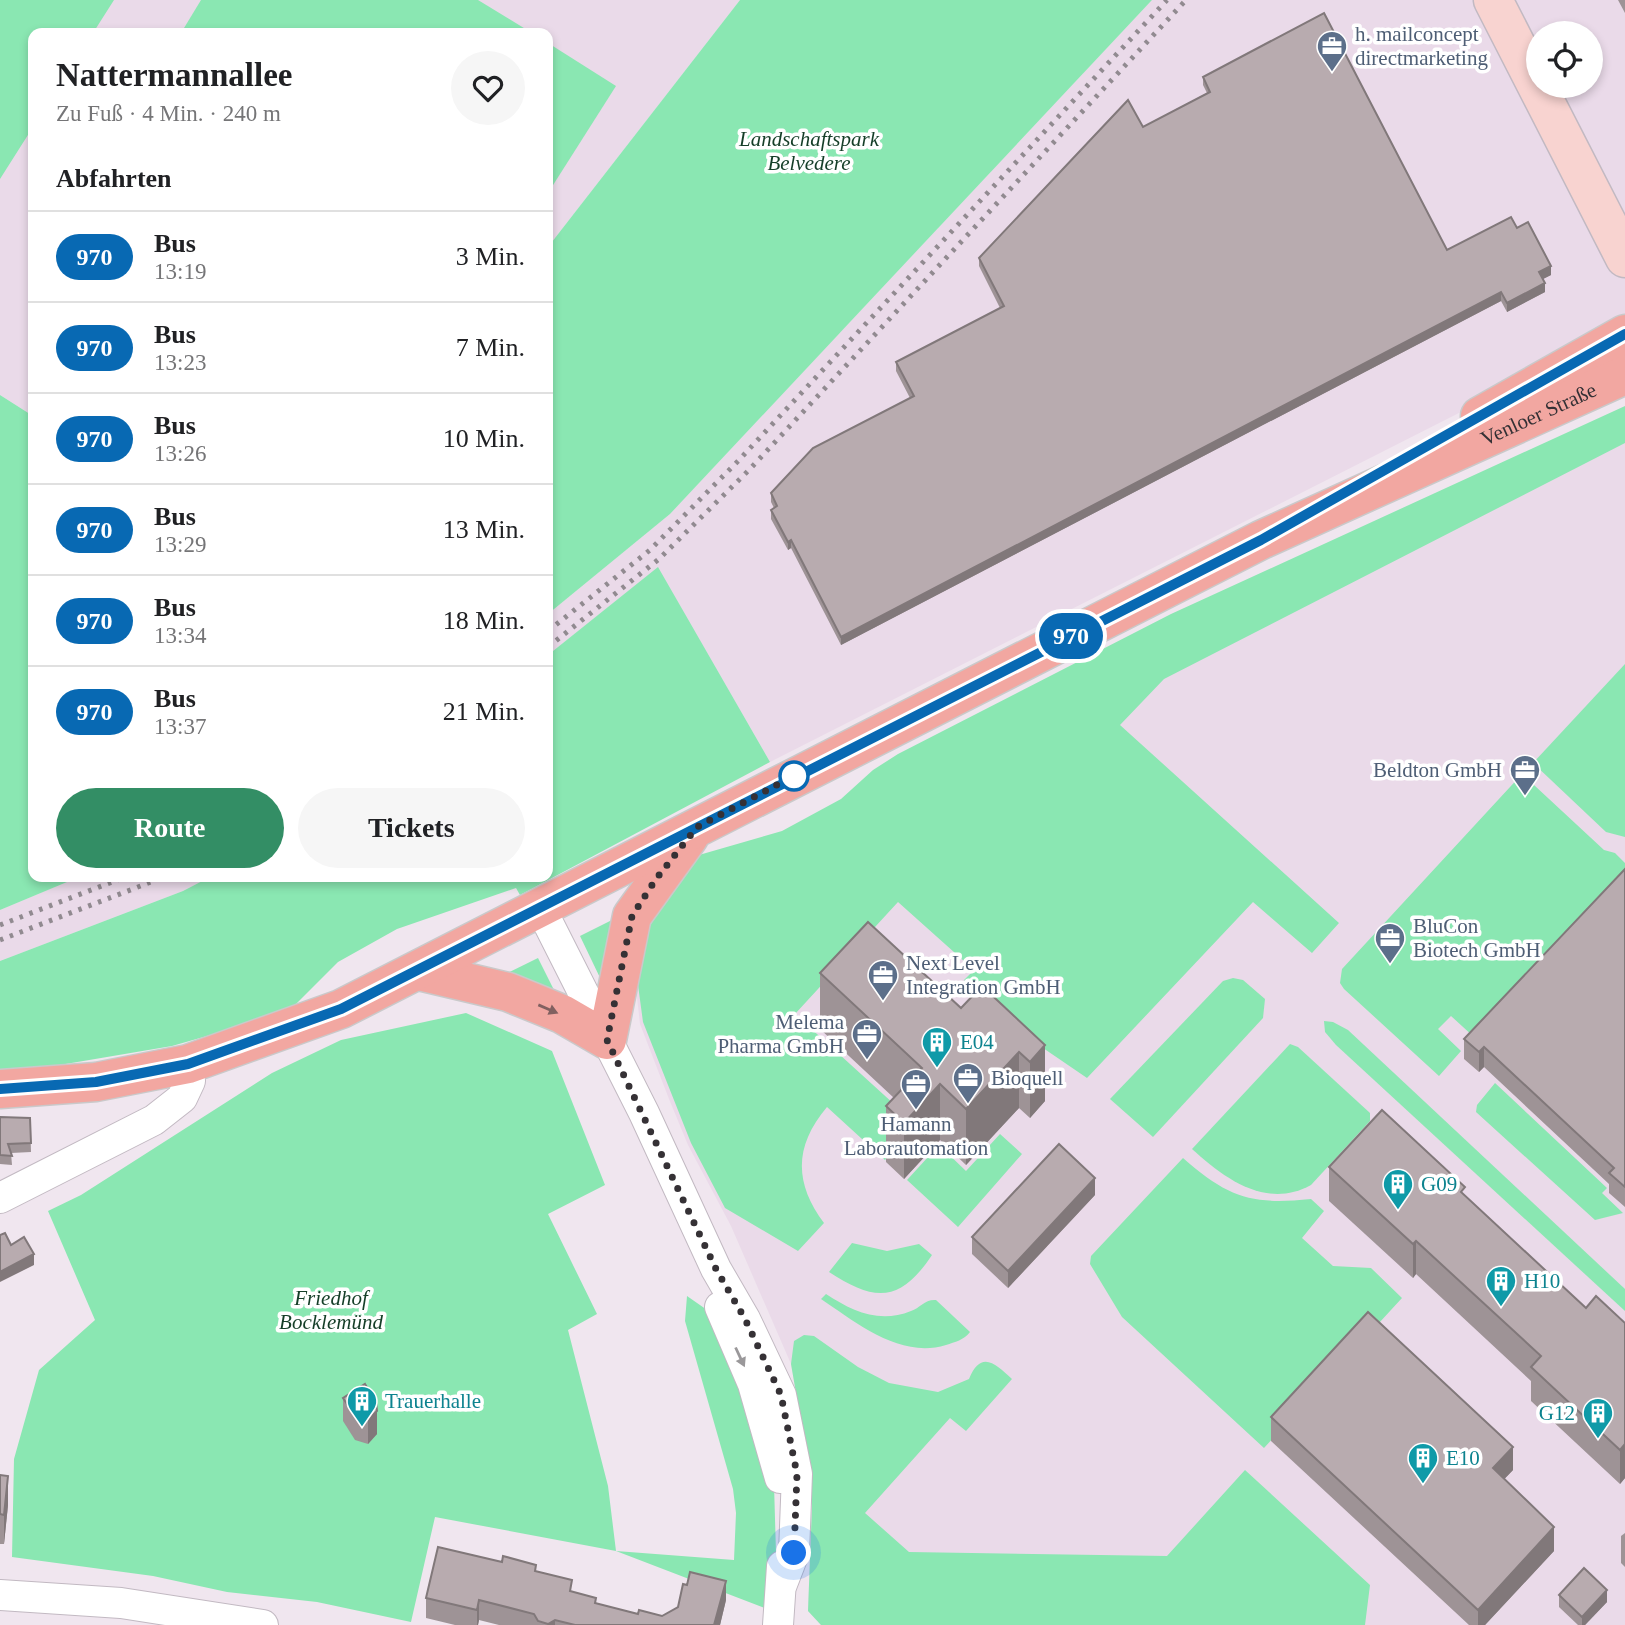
<!DOCTYPE html>
<html lang="de">
<meta charset="utf-8">
<style>
:root{--surface:#fff;--page:#f6f6f6;--text:#202124;--muted:#757577;--line:#e0e0e0;--accent:#338e65}
body{margin:0;font-family:"Times New Roman",serif;background:var(--page);color:var(--text);height:100vh;display:flex;flex-direction:column;font-size:26px;white-space:nowrap}
*{box-sizing:border-box;margin:0}
p{font-size:23px;color:var(--muted)}
.icon{flex:none;width:38px;height:38px;fill:none;stroke:currentColor;stroke-width:2;stroke-linecap:round;stroke-linejoin:round}
.map{position:relative;flex:1;overflow:hidden}
.details{position:absolute;left:28px;top:28px;width:525px;height:854px;display:flex;flex-direction:column;background:var(--surface);border-radius:14px;box-shadow:0 4px 10px #0003}
.details>*{flex:none}
.badge{padding:0 14px;border-radius:23px;font-size:24px;line-height:46px}
.tools{position:absolute;left:1526px;top:21px;display:grid;gap:14px}
.tools a{display:grid;place-items:center;width:77px;height:77px;border-radius:50%;background:var(--surface);box-shadow:0 4px 10px #0003;font-size:35px}
.you{position:absolute;width:35px;height:35px;margin:-18px;border:5px solid #fff;border-radius:50%;background:#1a73e8;box-shadow:0 0 0 10px #1a73e833}
.map>.badge{position:absolute;translate:-50% -50%;box-shadow:0 0 0 4px #fff}
h2{padding:0 28px;font-size:26px;line-height:63px}
.round{display:grid;place-items:center;flex:none;width:74px;height:74px;border-radius:37px;background:var(--page)}
.headline{display:flex;align-items:center;justify-content:space-between;height:119px;padding:0 28px}
h1{font-size:33px;font-weight:700;line-height:52px}
.action{display:flex;gap:14px;margin-top:auto;padding:14px 28px}
.action a{flex:1;height:80px;border-radius:42px;background:var(--accent);color:#fff;font-size:28px;font-weight:700;line-height:80px;text-align:center}
.action a+a{background:var(--page);color:var(--text)}
ul{padding:0;list-style:none}
li{display:flex;align-items:center;gap:21px;height:91px;padding:0 28px;border-top:2px solid var(--line)}
li div{flex:1}
li b{display:block;font-size:26px}
li em{font-style:normal}
li .badge{min-width:77px;font-weight:700;text-align:center}
.map>svg:first-child{display:block}
</style>
<div class="map">
<svg width="1625" height="1625" viewBox="0 0 1625 1625">
<rect width="100%" height="100%" fill="#f0e6ef"/>
<g fill="#eadae9" fill-rule="evenodd">
<polygon points="0,0 740,0 548,247 548,33 33,33 33,416 0,395"/>
<path d="M1152 0H1625V326L1599 342 770 762 658 568 548 655V614L670 514ZM1538 33H1591V86H1538Z"/>
<polygon points="1625,427 1625,1625 821,1625 808,1611 812,1506 808,1462 791,1364 731,1226 688,1145 669,1099 640,1024 636,989 636,958"/>
<polygon points="79,877 210,877 183,891 0,961 0,910"/>
</g>
<g fill="#8ae7b2">
<polygon points="0,0 114,0 93,33 33,33 33,127 0,179"/>
<polygon points="201,0 478,0 532,33 181,33"/>
<polygon points="740,0 1152,0 670,514 548,614 548,247"/>
<polygon points="548,43 616,86 548,193"/>
<polygon points="0,395 33,416 33,877 79,877 0,910"/>
<path d="M1625 406V443L1164 679 1120 725 1339 923 1312 953 1253 902 1087 1078 1024 1035 964 980 974 970 898 902 795 1014 917 1125 885 1160 827 1107C794 1146 794 1183 824 1223L798 1251 725 1208 691 1143 643 1022 636 970 645 927 699 855 782 831 841 799 873 770 898 754 1171 614Z"/>
<polygon points="658,567 770,762 520,895 516,888 397,929 338,962 287,1013 172,1046 36,1069 0,1069 0,961 183,891 210,877 548,877 548,655"/>
<polygon points="1625,664 1625,837 1606,832 1533,763"/>
<polygon points="1522,774 1604,850 1615,853 1625,863 1625,877 1474,1037 1451,1016 1438,1029 1461,1051 1439,1076 1344,989 1340,983 1342,969"/>
<polygon points="612,920 603,984 580,936"/>
<polygon points="538,958 560,1002 497,978"/>
<polygon points="1233,978 1243,980 1265,999 1263,1018 1153,1137 1110,1099 1223,981"/>
<polygon points="466,1013 552,1051 605,1185 548,1214 597,1314 568,1330 608,1486 616,1551 734,1560 736,1513 733,1489 685,1321 687,1296 720,1319 774,1484 776,1553 767,1609 616,1551 435,1517 411,1622 317,1602 227,1592 153,1576 12,1557 14,1459 39,1370 95,1320 48,1211 81,1195 272,1073 341,1040"/>
<polygon points="1324,1021 1333,1022 1348,1030 1625,1289 1625,1311 1336,1045 1325,1032"/>
<path d="M1290 1044 1298 1047 1370 1113V1121L1311 1185C1266 1210 1224 1178 1192 1149Z"/>
<polygon points="1495,1083 1607,1188 1602,1193 1623,1213 1595,1220 1476,1112 1477,1105"/>
<polygon points="1000,1134 1022,1154 958,1227 907,1180 939,1145 966,1171"/>
<path d="M1183 1158C1229 1198 1251 1205 1311 1199L1324 1211 1302 1238 1333 1266 1371 1268 1402 1298 1264 1448 1122 1317 1090 1264 1091 1256Z"/>
<path d="M852 1243 887 1251 919 1244 932 1255C900 1303 875 1302 829 1272Z"/>
<path d="M826 1294C852 1311 879 1324 911 1311 920 1308 925 1299 936 1300L970 1332C964 1340 955 1342 946 1345 900 1359 857 1323 821 1299Z"/>
<path d="M804 1335 814 1336 858 1367 889 1383 938 1392 969 1379C981 1349 996 1364 1012 1379L966 1431 950 1418 865 1513 909 1552 1167 1556 1245 1470 1370 1585 1365 1625H821L808 1611 812 1506 808 1462 791 1364 794 1341Z"/>
</g>
<g fill="none" stroke-linecap="round" stroke-linejoin="round">
<g stroke="#c2b9c2" stroke-width="32">
<g id="street">
<polyline points="540,907 644,1113 716,1269 745,1319 781,1395 797,1474 794,1553 782,1584"/>
<polyline points="0,1198 154,1120 182,1098 190,1081 188,1064"/>
<polyline points="720,1307 753,1384 780,1478"/>
<polyline points="0,1595 121,1603 263,1625"/>
<polyline points="778,1625 782,1566"/>
</g>
</g>
<g stroke="#c2b9c2" stroke-width="41">
<polyline id="secondary" points="1493,0 1625,258"/>
</g>
<g stroke="#cac9ca" stroke-width="41">
<g id="primary">
<polyline points="1480,416 1625,334"/>
<polyline points="419,971 508,992 562,1014 607,1040 632,916 689,837"/>
<path id="s1" d="M0 1089 96 1082 188 1064 341 1009 1261 540 1625 375"/>
</g>
</g>
<use href="#street" stroke="#fff" stroke-width="30"/>
<use href="#secondary" stroke="#f8d3d0" stroke-width="38"/>
<use href="#primary" stroke="#f2a7a1" stroke-width="38"/>
<g stroke="#918a90" stroke-width="5" stroke-dasharray="3.5 7" stroke-linecap="butt">
<polyline points="548,631 650,550 739,460 1167,0"/>
<polyline points="548,647 659,559 749,470 1186,0"/>
<polyline points="0,925 125,877"/>
<polyline points="0,940 164,877"/>
</g>
</g>
<g fill="#9e9396">
<polygon points="1618,0 1625,0 1625,13"/>
<polygon points="1203,77 1447,250 1517,228 1551,275 1543,279 1545,292 1507,312 1501,301 841,645 791,548 788,550 771,519 771,510 774,508 771,502 771,493 910,398 896,371 896,362 1000,308 979,266 979,258 1143,127 1207,93 1203,85"/>
<polygon points="1625,869 1625,1207 1609,1193 1609,1184 1484,1067 1479,1072 1464,1059 1464,1039"/>
<polygon points="820,973 961,1008 1045,1045 1045,1101 1030,1118 1019,1108 966,1165 940,1140 904,1179 886,1162 886,1106 894,1098 820,1029"/>
<polygon points="0,1117 30,1118 31,1152 11,1153 12,1165 0,1164"/>
<polygon points="1329,1167 1465,1196 1586,1308 1625,1323 1625,1478 1620,1484 1531,1401 1531,1381 1416,1274 1413,1278 1329,1201"/>
<polygon points="1095,1195 1008,1288 972,1254 972,1237"/>
<polygon points="365,1384 377,1434 368,1444 355,1440 343,1421 343,1398"/>
<polygon points="1271,1417 1513,1470 1504,1479 1554,1551 1485,1625 1469,1625 1271,1441"/>
<polygon points="0,1475 8,1505 4,1544 0,1544"/>
<polygon points="1625,1533 1625,1567 1621,1563 1621,1536"/>
<polygon points="536,1572 572,1592 596,1603 638,1614 662,1616 726,1600 720,1625 499,1625 479,1620 478,1625 455,1625 426,1618 426,1598"/>
<polygon points="1559,1595 1607,1602 1585,1625 1578,1625 1559,1607"/>
</g>
<g fill="#81787a">
<polygon points="1551,266 1551,275 1539,281 1539,272"/>
<polygon points="1545,283 1545,292 1507,312 1507,303"/>
<polygon points="1501,292 1501,301 841,645 841,637"/>
<polygon points="791,540 791,548 788,550 788,542"/>
<polygon points="1045,1045 1045,1101 1030,1118 1030,1062"/>
<polygon points="1484,1047 1484,1067 1479,1072 1479,1052"/>
<polygon points="1019,1052 1019,1108 966,1165 966,1109"/>
<polygon points="940,1084 940,1140 904,1179 904,1123"/>
<polygon points="1095,1178 1095,1195 1008,1288 1008,1271"/>
<polygon points="1416,1241 1416,1274 1413,1278 1413,1244"/>
<polygon points="34,1254 34,1265 0,1282 0,1272"/>
<polygon points="377,1411 377,1434 368,1444 368,1420"/>
<polygon points="1625,1444 1625,1478 1620,1484 1620,1450"/>
<polygon points="1513,1447 1513,1470 1493,1491 1493,1468"/>
<polygon points="8,1476 8,1505 4,1544 4,1515"/>
<polygon points="1554,1527 1554,1551 1485,1625 1478,1625 1478,1610"/>
<polygon points="726,1581 726,1600 720,1625 714,1625"/>
<polygon points="1607,1590 1607,1602 1585,1625 1582,1625 1582,1617"/>
<polygon points="479,1600 479,1620 478,1625 477,1625 477,1610"/>
<polygon points="555,1620 555,1625 548,1625 548,1624"/>
</g>
<g fill="#b8abaf" stroke="#81787a" stroke-width="2">
<polygon points="1324,13 1447,250 1511,217 1517,228 1528,222 1551,266 1539,272 1545,283 1507,303 1501,292 841,637 791,540 788,542 771,510 777,506 771,493 813,448 914,396 896,362 1004,306 979,258 1128,100 1143,127 1210,92 1203,77"/>
<polygon points="1625,869 1625,1187 1609,1173 1614,1168 1484,1047 1479,1052 1464,1039"/>
<polygon points="868,922 961,1008 982,986 1045,1045 1030,1062 1019,1052 966,1109 940,1084 904,1123 886,1106 922,1068 820,973"/>
<polygon points="1382,1110 1465,1187 1461,1192 1586,1308 1596,1296 1625,1323 1625,1444 1620,1450 1531,1367 1541,1356 1416,1241 1413,1244 1329,1167"/>
<polygon points="0,1117 30,1118 31,1143 8,1144 12,1156 0,1155"/>
<polygon points="1059,1144 1095,1178 1008,1271 972,1237"/>
<polygon points="5,1233 11,1245 24,1237 34,1254 0,1272 0,1235"/>
<polygon points="1368,1312 1513,1447 1493,1468 1554,1527 1478,1610 1271,1417"/>
<polygon points="365,1384 376,1402 377,1411 368,1420 355,1416 343,1398"/>
<polygon points="0,1475 8,1476 4,1515 0,1514"/>
<polygon points="438,1547 502,1562 503,1556 536,1565 535,1571 572,1580 570,1591 596,1598 595,1603 638,1614 639,1610 662,1616 678,1607 683,1584 687,1585 690,1572 726,1581 714,1625 575,1625 555,1620 548,1624 538,1621 534,1614 479,1600 477,1610 426,1598"/>
<polygon points="1584,1568 1607,1590 1582,1617 1559,1595"/>
</g>
<defs><path id="oneway-solid" d="M-6-.8H1V-3.2L6.5 0L1 3.2V.8H-6Z" transform="scale(1.75)"/></defs>
<use fill="#816060" href="#oneway-solid" transform="translate(548 1009) rotate(23)"/>
<use fill="#9a989a" href="#oneway-solid" transform="translate(740 1357) rotate(65)"/>
<g fill="none" stroke-linecap="round" stroke-linejoin="round">
<g stroke="#fff" stroke-width="16">
<polyline id="line" points="0,1089 96,1082 188,1064 341,1009 1261,540 1625,334"/>
</g>
<use href="#line" stroke="#0869b3" stroke-width="10"/>
<polyline stroke="#353135" stroke-width="7" stroke-dasharray="0 12.6" points="794,1553 797,1474 781,1395 745,1319 716,1269 607,1040 632,916 656,879 697,827 794,776"/>
</g>
<defs>
<g id="office-pin" transform="scale(1.575)"><path d="M0 17L-7.5 6A9.5 9.5 0 1 1 7.5 6Z" fill="#5c6f8a" stroke="#fff"/><path d="M-6-3h4V-5.5h4V-3h4V5H-6ZM-1-4.5V-3h2v-1.5ZM-6 0V1H6V0Z" fill="#fff"/></g>
<g id="building-pin" transform="scale(1.575)"><path d="M0 17L-7.5 6A9.5 9.5 0 1 1 7.5 6Z" fill="#0f9aa8" stroke="#fff"/><path d="M-4-6H4V6H1V3H-1V6H-4ZM-2.5-4.3h1.7v1.8h-1.7ZM.8-4.3h1.7v1.8H.8ZM-2.5-1h1.7V.8h-1.7ZM.8-1h1.7V.8H.8Z" fill="#fff"/></g>
</defs>
<g fill-rule="evenodd">
<use href="#office-pin" x="1332" y="46"/>
<use href="#office-pin" x="1525" y="770"/>
<use href="#office-pin" x="1390" y="938"/>
<use href="#office-pin" x="883" y="975"/>
<use href="#office-pin" x="867" y="1034"/>
<use href="#building-pin" x="937" y="1042"/>
<use href="#office-pin" x="968" y="1078"/>
<use href="#office-pin" x="916" y="1084"/>
<use href="#building-pin" x="1398" y="1184"/>
<use href="#building-pin" x="1501" y="1281"/>
<use href="#building-pin" x="362" y="1401"/>
<use href="#building-pin" x="1598" y="1413"/>
<use href="#building-pin" x="1423" y="1458"/>
</g>
<circle fill="#fff" stroke="#0869b3" stroke-width="3.5" cx="794" cy="776" r="14"/>
<g text-anchor="middle" dominant-baseline="central" stroke-width="7" stroke-linejoin="round" paint-order="stroke">
<g font-size="21" fill="#4e5e75" stroke="#fff" text-anchor="start">
<text x="1355" y="34">h. mailconcept<tspan x="1355" dy="24">directmarketing</tspan></text>
<text x="1502" y="770" text-anchor="end">Beldton GmbH</text>
<text x="1413" y="926">BluCon<tspan x="1413" dy="24">Biotech GmbH</tspan></text>
<text x="906" y="963">Next Level<tspan x="906" dy="24">Integration GmbH</tspan></text>
<text x="844" y="1022" text-anchor="end">Melema<tspan x="844" dy="24">Pharma GmbH</tspan></text>
<text x="991" y="1078">Bioquell</text>
<text x="916" y="1124" text-anchor="middle">Hamann<tspan x="916" dy="24">Laborautomation</tspan></text>
</g>
<g font-size="21" font-style="italic" fill="#153e28" stroke="#fff">
<text x="809" y="139">Landschaftspark<tspan x="809" dy="24">Belvedere</tspan></text>
<text x="331" y="1298">Friedhof<tspan x="331" dy="24">Bocklemünd</tspan></text>
</g>
<g font-size="21" fill="#353135" stroke="#fff">
<text stroke="none"><textPath href="#s1" startOffset="1690">Venloer Straße</textPath></text>
</g>
<g font-size="21" fill="#0d838f" stroke="#fff" text-anchor="start">
<text x="960" y="1042">E04</text>
<text x="1421" y="1184">G09</text>
<text x="1524" y="1281">H10</text>
<text x="385" y="1401">Trauerhalle</text>
<text x="1575" y="1413" text-anchor="end">G12</text>
<text x="1446" y="1458">E10</text>
</g>
</g>
</svg>
<div class="tools">
<a><svg class="icon" aria-label="locate" viewBox="0 0 24 24"><circle cx="12" cy="12" r="6"/><path d="M12 2v4M12 18v4M2 12h4M18 12h4"/></svg></a>
</div>
<div class="you" style="left:794px;top:1553px"></div>
<b class="badge" style="left:1071px;top:636px;background:#0869b3;color:#fff">970</b>
<section class="details">
<div class="headline"><div><h1>Nattermannallee</h1><p>Zu Fuß · 4 Min. · 240 m</p></div><a class="round"><svg class="icon" aria-label="heart" viewBox="0 0 24 24"><path d="M12 20l-8-8c-3-5 5-10 8-4 3-6 11-1 8 4z"/></svg></a></div>
<h2>Abfahrten</h2>
<ul>
<li><span class="badge" style="background:#0869b3;color:#fff">970</span><div><b>Bus</b><p>13:19</p></div><em>3 Min.</em></li>
<li><span class="badge" style="background:#0869b3;color:#fff">970</span><div><b>Bus</b><p>13:23</p></div><em>7 Min.</em></li>
<li><span class="badge" style="background:#0869b3;color:#fff">970</span><div><b>Bus</b><p>13:26</p></div><em>10 Min.</em></li>
<li><span class="badge" style="background:#0869b3;color:#fff">970</span><div><b>Bus</b><p>13:29</p></div><em>13 Min.</em></li>
<li><span class="badge" style="background:#0869b3;color:#fff">970</span><div><b>Bus</b><p>13:34</p></div><em>18 Min.</em></li>
<li><span class="badge" style="background:#0869b3;color:#fff">970</span><div><b>Bus</b><p>13:37</p></div><em>21 Min.</em></li>
</ul>
<div class="action"><a>Route</a><a>Tickets</a></div>
</section>
</div>
